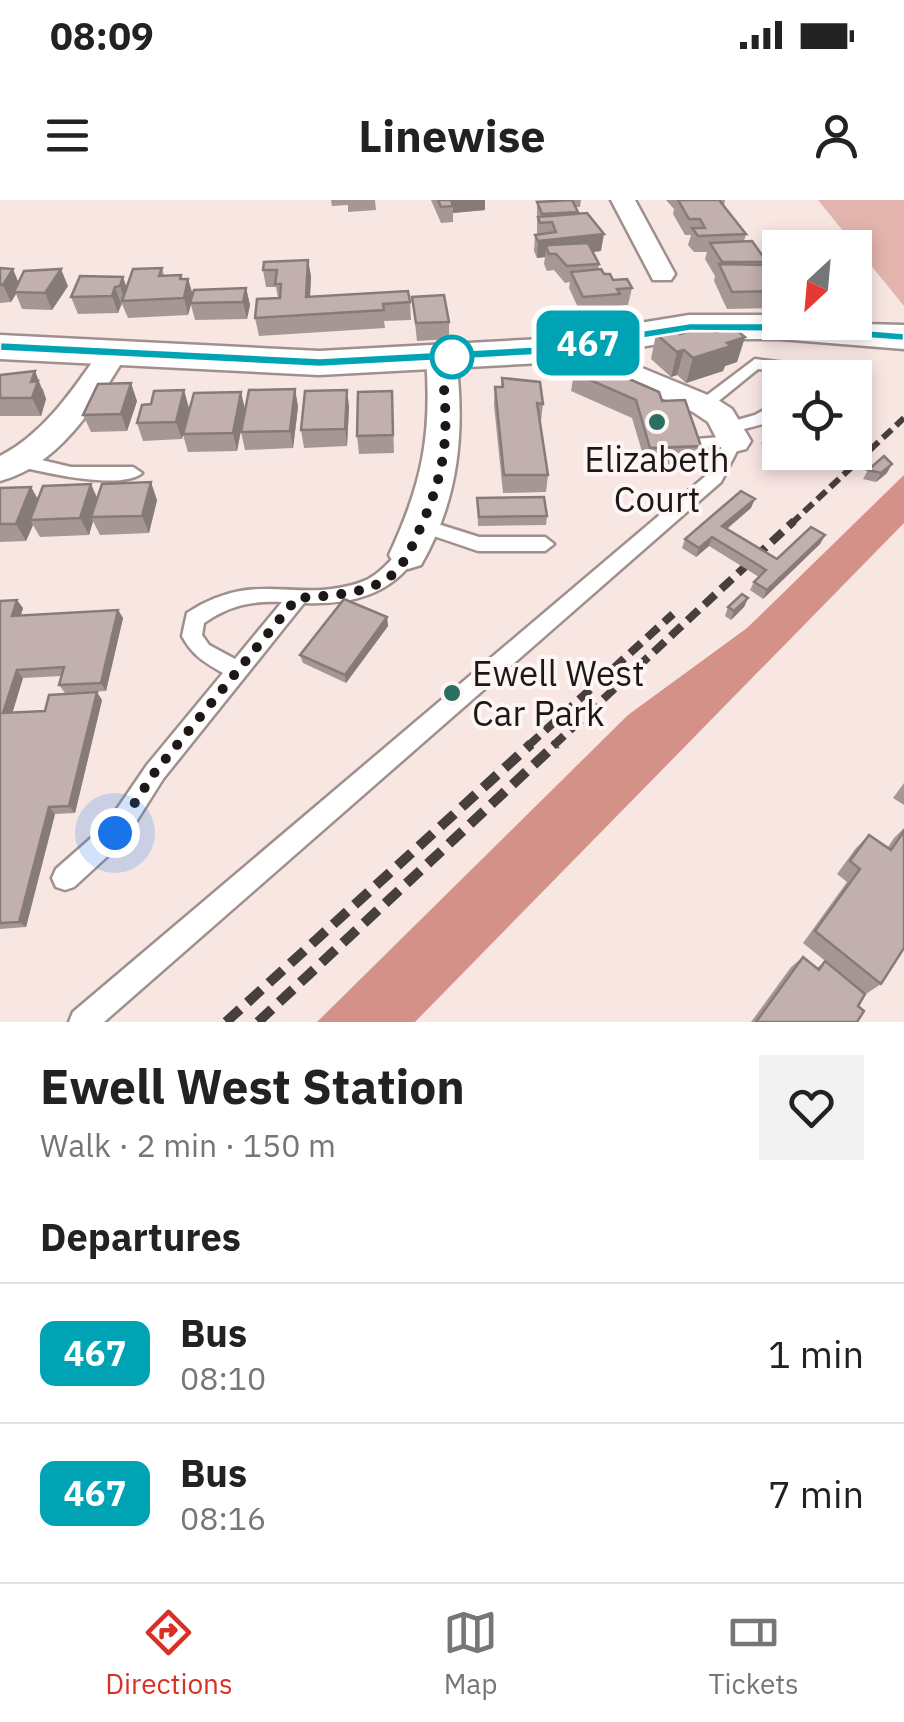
<!DOCTYPE html>
<meta charset="utf-8">
<style>
:root{--surface:#fff;--page:#f2f2f2;--text:#222;--muted:#767676;--line:#e0e0e0;--accent:#d93025}
body{margin:0;font-family:"IBM Plex Sans",sans-serif;background:var(--page);color:var(--text);height:100vh;display:flex;flex-direction:column;font-size:38px;white-space:nowrap}
*{box-sizing:border-box;margin:0}
p{font-size:32px;color:var(--muted)}
.icon{flex:none;width:55px;height:55px;fill:none;stroke:currentColor;stroke-width:2;stroke-linecap:round;stroke-linejoin:round}
.map{position:relative;height:822px;overflow:hidden}
.side{display:flex;flex-direction:column;background:var(--surface);flex:1}
.side>*{flex:none}
.badge{padding:0 20px;border-radius:15px;font-size:35px;line-height:65px}
.needle{width:65px;rotate:206deg}
.tools{position:absolute;left:762px;top:30px;display:grid;gap:20px}
.tools a{display:grid;place-items:center;width:110px;height:110px;border-radius:0px;background:var(--surface);box-shadow:0 5px 15px #0003;font-size:50px}
.you{position:absolute;width:50px;height:50px;margin:-25px;border:8px solid #fff;border-radius:50%;background:#1a73e8;box-shadow:0 0 0 15px #1a73e833}
.map>.badge{position:absolute;translate:-50% -50%;box-shadow:0 0 0 5px #fff}
h2{padding:0 40px;font-size:38px;line-height:90px}
.round{display:grid;place-items:center;flex:none;width:105px;height:105px;border-radius:0px;background:var(--page)}
.summary{display:flex;align-items:center;justify-content:space-between;height:170px;padding:0 40px}
h1{font-size:48px;font-weight:700;line-height:75px}
ul{padding:0;list-style:none}
li{display:flex;align-items:center;gap:30px;height:140px;padding:0 40px;border-top:2px solid var(--line)}
li div{flex:1}
li b{display:block;font-size:38px}
li em{font-style:normal}
li .badge{min-width:110px;font-weight:700;text-align:center}
.status{display:flex;justify-content:space-between;align-items:center;height:70px;padding:0 50px;background:var(--surface);direction:ltr}
.status svg{height:28px;fill:currentColor}
header{display:flex;justify-content:space-between;align-items:center;height:130px;padding:0 40px;background:var(--surface);font-size:45px;font-weight:700}
.menu{display:flex;justify-content:space-around;align-items:center;height:140px;border-top:2px solid var(--line);background:var(--surface);font-size:28px;color:var(--muted)}
.menu a{display:grid;justify-items:center;gap:5px}
.menu .on{color:var(--accent)}
.map>svg:first-child{display:block}
</style>
<div class="status"><b>08:09</b><svg viewBox="0 0 49 12"><path d="M0 12V9h3v3zM5 12V6h3v6zM10 12V3h3v9zM15 12V0h3v12zM26 1h20v11H26zM47 4h2v5h-2z"/></svg></div>
<header><svg class="icon" aria-label="menu" viewBox="0 0 24 24"><path d="M4 6h16M4 12h16M4 18h16"/></svg>Linewise<svg class="icon" aria-label="person" viewBox="0 0 24 24"><circle cx="12" cy="8" r="4"/><path d="M4 21q1-7 8-7t8 7"/></svg></header>
<div class="map">
<svg width="904" height="822" viewBox="0 0 904 822">
<rect width="100%" height="100%" fill="#f8e6e3"/>
<polygon fill="#e3b4ad" points="818,0 904,0 904,106"/>
<polygon fill="#d49187" points="904,275 904,323 415,822 317,822 628,515 747,428"/>
<g fill="none" stroke-linecap="round" stroke-linejoin="round">
<g stroke="#a0908d" stroke-width="5">
<g id="service">
<path d="M755 159 785 163 812 178C793 178 778 170 758 169L710 208H698V202Z"/>
<polygon points="780,201 780,213 767,223 729,233 721,228 723,224 755,215"/>
<polygon points="734,236 742,241 721,282 104,822 69,822 73,812 708,274 722,247 683,248 683,240"/>
<path d="M20 255 71 267H133L142 273C121 291 41 272 14 265V257Z"/>
<polygon points="422,319 479,337 545,337 554,344 545,351 478,351 416,330 413,325 416,320"/>
<path d="M408 348 417 355C392 395 350 405 304 403L163 579 124 641 74 687 65 690 56 687 52 678 56 669 106 625 147 565 223 473C204 462 193 456 182 436L187 413C256 368 295 404 359 383 384 375 391 354 408 348ZM282 402 235 459 209 445 202 435 204 423C230 405 251 401 282 402Z"/>
</g>
</g>
<g stroke="#a0908d" stroke-width="5">
<g id="minor">
<polygon points="611,0 635,0 675,74 671,80 653,80"/>
<polygon points="569,138 715,198 732,209 751,241 746,249 734,252 722,249 708,222 693,212 559,153 554,147 559,141"/>
<path d="M112 145 122 148 127 154C96 204 60 265 0 281V256C45 233 74 188 102 148Z"/>
<path d="M441 149 452 152 456 158C465 232 459 299 421 365L408 369 395 365 389 355C422 284 432 236 426 158L430 152Z"/>
</g>
</g>
<g stroke="#a0908d" stroke-width="5">
<polygon id="secondary" points="689,115 780,115 780,122 904,125 904,149 780,139 689,139 542,163 319,175 0,159 0,135 319,151 542,139"/>
</g>
<use href="#service" fill="#fff" fill-rule="evenodd"/>
<use href="#minor" fill="#fff" fill-rule="evenodd"/>
<use href="#secondary" fill="#fff" fill-rule="evenodd"/>
<polyline stroke="#473f3e" stroke-width="6" stroke-dasharray="12 6" stroke-linecap="butt" points="791,324 904,218"/>
<g stroke="#473f3e" stroke-width="8" stroke-dasharray="15 8" stroke-linecap="butt">
<polyline points="528,546 673,414"/>
<polyline points="553,546 794,321"/>
</g>
<g stroke="#473f3e" stroke-width="10" stroke-dasharray="19 10" stroke-linecap="butt">
<polyline points="226,822 531,544"/>
<polyline points="258,822 556,544"/>
</g>
</g>
<g fill="#a69795">
<polygon points="331,0 375,0 376,10 348,12 348,5 332,6"/>
<polygon points="431,0 485,0 485,10 453,13 453,22 441,23"/>
<polygon points="557,0 581,0 580,7 576,7 578,14 601,51 593,52 599,64 598,70 613,80 632,88 628,105 618,106 617,111 581,114 569,88 570,82 565,83 554,70 547,71 544,64 545,57 537,58 534,51 535,35 537,34 537,2"/>
<polygon points="666,0 725,0 724,6 746,34 744,41 767,62 766,65 780,84 780,108 727,109 714,81 715,76 705,59 707,52 694,52 688,45 691,35 685,35 673,14 674,9"/>
<polygon points="308,60 311,77 310,97 410,102 411,120 384,121 385,128 259,136 255,118 278,98 276,87 266,87 263,70"/>
<polygon points="0,68 19,82 68,86 52,110 22,109 16,94 11,102 0,103"/>
<polygon points="162,68 164,75 188,79 193,95 246,88 250,105 247,119 195,120 191,105 188,115 128,118 122,104 118,113 78,114 71,97 80,76 127,87"/>
<polygon points="412,97 449,122 449,139 417,141"/>
<polygon points="656,134 680,134 745,137 737,162 725,166 723,171 686,183 677,175 671,177 651,159"/>
<polygon points="574,173 662,201 701,246 696,264 646,265 632,218 571,191"/>
<polygon points="0,175 43,189 46,199 41,216 0,216"/>
<polygon points="502,178 543,204 541,221 540,221 548,275 546,292 503,293 494,205 495,187 501,187"/>
<polygon points="295,189 298,207 293,248 245,250 241,232"/>
<polygon points="347,190 349,207 347,246 304,248 301,230"/>
<polygon points="392,191 394,253 359,254 357,236"/>
<polygon points="137,201 127,231 91,232 83,215"/>
<polygon points="189,208 245,209 237,251 188,252 183,235 182,239 143,241 137,223"/>
<polygon points="780,214 780,252 805,252 793,261 761,244 768,227"/>
<polygon points="868,270 887,273 876,282 863,279"/>
<polygon points="31,287 38,299 157,300 149,333 100,335 93,321 89,335 40,337 33,325 26,341 0,342 0,288"/>
<polygon points="477,298 547,316 546,325 478,326"/>
<polygon points="751,308 727,329 777,359 825,335 820,344 763,399 750,390 754,382 759,377 751,372 709,346 696,357 682,348 685,339"/>
<polygon points="748,398 744,407 731,420 725,416 728,407"/>
<polygon points="0,401 23,408 21,415 118,410 123,418 106,491 65,493 59,485 62,476 23,478 12,512 45,511 102,500 75,613 55,614 26,727 0,729"/>
<polygon points="387,417 388,426 346,483 303,463 300,455"/>
<polygon points="904,583 904,605 893,598"/>
<polygon points="904,628 904,748 881,784 866,794 803,743 847,682 837,674 856,648 869,635 888,647 894,638"/>
<polygon points="803,757 817,768 825,761 858,806 857,822 751,822 791,767"/>
</g>
<g fill="#877b79">
<polygon points="449,0 485,0 485,10 453,13 453,6"/>
<polygon points="604,34 601,51 557,56 546,47 545,57 537,58 538,41"/>
<polygon points="308,60 311,77 309,114 306,97"/>
<polygon points="13,69 20,86 14,92 16,94 11,102 3,85"/>
<polygon points="61,69 68,86 52,110 45,93"/>
<polygon points="181,75 185,91 188,79 193,96 188,115 180,79"/>
<polygon points="123,77 129,94 125,101 120,86"/>
<polygon points="115,87 121,104 118,113 112,96"/>
<polygon points="246,88 250,105 247,119 243,102"/>
<polygon points="745,137 737,162 725,166 723,171 686,183 693,158 727,143"/>
<polygon points="684,150 677,175 671,177 677,152"/>
<polygon points="35,171 46,199 41,216 32,198 31,182"/>
<polygon points="131,183 137,201 127,231 121,214"/>
<polygon points="295,189 298,207 293,248 290,231"/>
<polygon points="184,190 189,208 182,239 176,222"/>
<polygon points="347,190 349,207 347,246 345,229"/>
<polygon points="241,192 245,209 237,251 233,233"/>
<polygon points="796,252 805,252 793,261"/>
<polygon points="892,264 887,273 876,282 881,273"/>
<polygon points="151,282 157,300 149,333 142,316"/>
<polygon points="91,284 99,302 91,317 93,321 89,335 80,318"/>
<polygon points="31,287 40,304 30,320 33,325 26,341 16,324"/>
<polygon points="755,299 751,308 719,335 722,326"/>
<polygon points="825,335 820,344 763,399 767,390"/>
<polygon points="712,337 709,346 696,357 699,348"/>
<polygon points="748,398 744,407 731,420 734,411"/>
<polygon points="17,400 23,408 18,424 12,416"/>
<polygon points="118,410 123,418 106,491 101,483"/>
<polygon points="387,417 388,426 346,483 345,475"/>
<polygon points="17,470 23,478 10,521 3,513"/>
<polygon points="97,492 102,500 75,613 69,606"/>
<polygon points="49,607 55,614 26,727 19,722"/>
</g>
<g fill="#c1b0ad" stroke="#877b79" stroke-width="2.5">
<polygon points="438,0 451,0 453,6 441,7"/>
<polygon points="572,0 578,12 542,14 537,2"/>
<polygon points="678,0 719,0 746,34 698,36 692,28 705,28 700,19 689,19"/>
<polygon points="587,13 604,34 538,41 535,35 556,32 552,22 540,23 538,17"/>
<polygon points="752,41 767,62 722,62 710,43"/>
<polygon points="588,43 599,64 567,66 556,54 549,54 546,47 549,45"/>
<polygon points="308,60 306,97 408,91 410,102 383,104 384,110 255,118 257,99 280,98 281,84 275,84 277,70 263,70 264,62"/>
<polygon points="719,64 768,65 780,84 780,91 732,92"/>
<polygon points="0,68 13,69 3,85 0,85"/>
<polygon points="162,68 159,76 181,75 180,79 188,79 184,98 122,101 133,69"/>
<polygon points="61,69 45,93 14,92 24,71"/>
<polygon points="601,69 604,74 610,74 613,80 627,79 632,88 617,89 620,94 583,97 571,72"/>
<polygon points="80,76 123,77 120,86 115,87 112,96 71,97"/>
<polygon points="246,88 243,102 190,103 194,90"/>
<polygon points="444,95 449,122 416,123 412,97"/>
<polygon points="732,127 745,137 727,143 731,146 693,158 684,150 677,152 656,134 674,129 680,134 698,128 716,132"/>
<polygon points="588,161 659,192 662,201 685,200 701,246 650,248 636,200 574,173"/>
<polygon points="35,171 31,182 38,181 32,198 0,198 0,175"/>
<polygon points="502,178 540,182 543,204 537,203 548,275 504,275 495,187 503,187"/>
<polygon points="131,183 121,214 83,215 98,184"/>
<polygon points="295,189 290,231 241,232 249,190"/>
<polygon points="184,190 176,222 137,223 142,205 151,204 154,191"/>
<polygon points="347,190 345,229 301,230 305,191"/>
<polygon points="392,191 393,235 357,236 358,192"/>
<polygon points="241,192 233,233 183,234 194,193"/>
<polygon points="780,214 780,233 768,227"/>
<polygon points="884,256 892,264 881,273 868,270"/>
<polygon points="151,282 142,316 91,317 102,284"/>
<polygon points="91,284 80,318 30,320 43,286"/>
<polygon points="31,287 16,324 0,324 0,288"/>
<polygon points="741,291 755,299 722,326 777,359 811,327 825,335 767,390 754,382 766,370 755,363 712,337 699,348 685,339"/>
<polygon points="544,297 547,316 479,317 477,298"/>
<polygon points="742,394 748,398 734,411 728,407"/>
<polygon points="344,399 387,417 345,475 300,455"/>
<polygon points="17,400 12,416 118,410 101,483 59,485 64,467 17,470 3,513 45,511 49,495 97,492 69,606 49,607 19,722 0,723 0,401"/>
<polygon points="904,631 904,748 881,784 815,731 860,669 850,661 869,635 891,650"/>
<polygon points="803,757 819,770 825,761 865,794 858,806 864,811 857,822 756,822"/>
</g>
<polygon fill="#00a3b4" stroke="#fff" stroke-width="2.5" points="690,123 780,123 904,133 904,141 780,132 690,131 542,155 320,167 0,151 0,142 320,158 542,146"/>
<g fill="none" stroke-linecap="round" stroke-linejoin="round">
<path stroke="#1d1716" stroke-width="10" stroke-dasharray="0 18" d="M115 633 155 572 297 398C325 396 364 395 388 378 403 368 411 349 418 333 449 266 449 230 441 158L452 157"/>
</g>
<circle fill="#fff" stroke="#00a3b4" stroke-width="5" cx="452" cy="157" r="20"/>
<g fill="#2a6f62" stroke="#fdf6f5" stroke-width="4">
<circle cx="657" cy="222" r="10"/>
<circle cx="452" cy="493" r="10"/>
</g>
<g text-anchor="middle" dominant-baseline="central" stroke-width="8" stroke-linejoin="round" paint-order="stroke">
<g font-size="35" fill="#1d1716" stroke="#fdf6f5">
<text x="657" y="259">Elizabeth<tspan x="657" dy="40">Court</tspan></text>
<text x="472" y="473" text-anchor="start">Ewell West<tspan x="472" dy="40">Car Park</tspan></text>
</g>
</g>
</svg>
<div class="tools">
<a><svg class="needle" viewBox="-14 -14 28 28"><path d="M0-13l5 13h-10z" fill="#e53935"/><path d="M0 13l5-13h-10z" fill="#767676"/></svg></a>
<a><svg class="icon" aria-label="locate" viewBox="0 0 24 24"><circle cx="12" cy="12" r="6"/><path d="M12 2v4M12 18v4M2 12h4M18 12h4"/></svg></a>
</div>
<div class="you" style="left:115px;top:633px"></div>
<b class="badge" style="left:588px;top:143px;background:#00a3b4;color:#fff">467</b>
</div>
<section class="side">
<div class="summary"><div><h1>Ewell West Station</h1><p>Walk · 2 min · 150 m</p></div><a class="round"><svg class="icon" aria-label="heart" viewBox="0 0 24 24"><path d="M12 20l-8-8c-3-5 5-10 8-4 3-6 11-1 8 4z"/></svg></a></div>
<h2>Departures</h2>
<ul>
<li><span class="badge" style="background:#00a3b4;color:#fff">467</span><div><b>Bus</b><p>08:10</p></div><em>1 min</em></li>
<li><span class="badge" style="background:#00a3b4;color:#fff">467</span><div><b>Bus</b><p>08:16</p></div><em>7 min</em></li>
</ul>
</section>
<nav class="menu">
<a class="on"><svg class="icon" aria-label="directions" viewBox="0 0 24 24"><path d="M12 3l9 9-9 9-9-9zM9 14v-3h6M13 9l2 2-2 2"/></svg>Directions</a>
<a><svg class="icon" aria-label="map" viewBox="0 0 24 24"><path d="M3 6l6-2 6 2 6-2v14l-6 2-6-2-6 2zM9 4v14M15 6v14"/></svg>Map</a>
<a><svg class="icon" aria-label="tickets" viewBox="0 0 24 24"><path d="M3 7h18v10H3zM15 7v10"/></svg>Tickets</a>
</nav>
